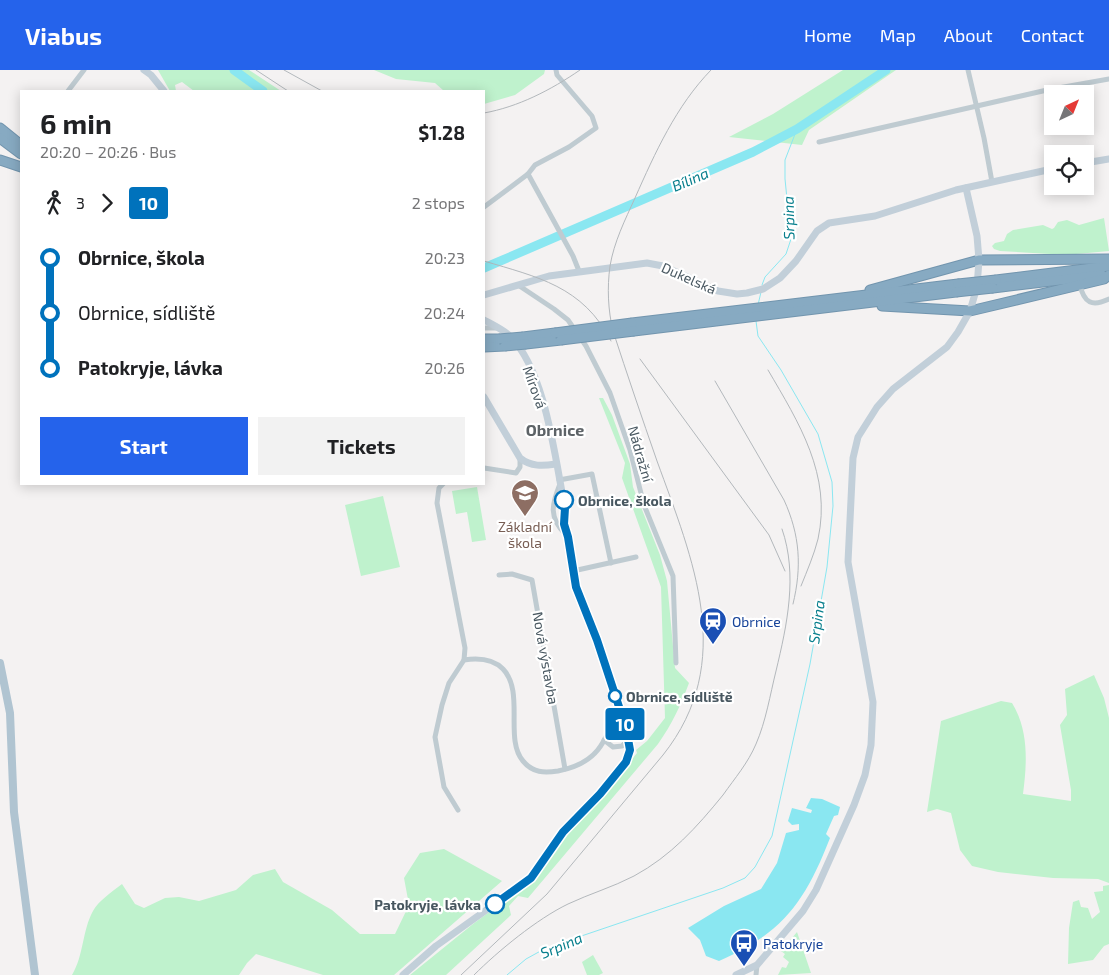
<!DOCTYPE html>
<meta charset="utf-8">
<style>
:root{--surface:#fff;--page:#f2f2f2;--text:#202124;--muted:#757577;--accent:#2563eb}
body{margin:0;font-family:"Exo 2",sans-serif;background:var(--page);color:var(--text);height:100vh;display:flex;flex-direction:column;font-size:19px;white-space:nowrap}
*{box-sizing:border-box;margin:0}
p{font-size:16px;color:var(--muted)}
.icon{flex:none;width:28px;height:28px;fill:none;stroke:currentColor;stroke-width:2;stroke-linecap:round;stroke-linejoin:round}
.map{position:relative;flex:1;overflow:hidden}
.side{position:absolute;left:20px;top:20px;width:465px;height:395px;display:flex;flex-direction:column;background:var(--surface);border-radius:0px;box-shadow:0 2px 12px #0003}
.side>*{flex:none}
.badge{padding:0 10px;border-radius:4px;font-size:18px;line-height:32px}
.needle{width:32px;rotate:43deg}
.fabs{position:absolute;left:1044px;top:15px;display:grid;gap:10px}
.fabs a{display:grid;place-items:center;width:50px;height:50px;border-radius:0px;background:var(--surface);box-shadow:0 2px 12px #0003;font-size:25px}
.map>.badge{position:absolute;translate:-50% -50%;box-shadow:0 0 0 2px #fff}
.legs{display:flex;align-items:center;gap:8px;height:55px;padding:0 20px;font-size:16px}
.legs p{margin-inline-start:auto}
.overview{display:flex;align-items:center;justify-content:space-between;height:85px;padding:0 20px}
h1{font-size:28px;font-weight:700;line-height:38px}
.cta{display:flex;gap:10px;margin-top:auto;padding:10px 20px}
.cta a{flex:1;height:58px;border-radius:0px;background:var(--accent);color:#fff;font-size:20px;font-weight:700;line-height:58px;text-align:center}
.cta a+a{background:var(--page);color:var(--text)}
ul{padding:0 20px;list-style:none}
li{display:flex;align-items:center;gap:18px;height:55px;font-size:19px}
li i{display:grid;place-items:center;width:8px;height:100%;margin:0 6px;background:currentColor}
li i::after{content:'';width:12px;height:12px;margin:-6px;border:4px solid;border-radius:50%;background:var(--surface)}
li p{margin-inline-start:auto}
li:first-child i{background:linear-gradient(#0000 50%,currentColor 0)}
li:last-child i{background:linear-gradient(currentColor 50%,#0000 0)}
header{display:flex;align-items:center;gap:30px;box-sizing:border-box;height:70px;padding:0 25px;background:var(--accent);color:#fff}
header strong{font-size:24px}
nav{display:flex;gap:28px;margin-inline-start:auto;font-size:18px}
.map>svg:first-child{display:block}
</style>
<header>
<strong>Viabus</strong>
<nav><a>Home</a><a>Map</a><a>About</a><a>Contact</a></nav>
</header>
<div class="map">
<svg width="1109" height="905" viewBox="0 0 1109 905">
<rect width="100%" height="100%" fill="#f4f2f2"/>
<g fill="#bff2cd">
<polygon points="158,0 249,0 281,21 194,21 182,12 175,15 176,21 170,21"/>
<polygon points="374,0 545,0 544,4 515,25 484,34 484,21 444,21 435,13 396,9"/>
<polygon points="843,0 896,0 809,60 802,75 729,67 773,44"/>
<polygon points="1104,148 1109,181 1066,185 1000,181 994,179 992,176 995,173 1004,171 1007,164 1013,160 1043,155 1052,159 1054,158 1058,152 1067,150 1079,155"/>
<path d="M599 328H603L612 345 630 394 633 417 660 485 667 511 675 598 689 613C681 635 672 654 658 674L528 828 518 826 509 836 511 845 446 905H410L473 854 534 809 560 773 590 741 637 683 636 680 647 671 665 648 661 517 622 408 625 393Z"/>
<polygon points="477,417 486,470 472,472 467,442 456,444 452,421"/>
<polygon points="383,426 400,497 361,506 345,435"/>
<path d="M1094 605 1104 628 1109 648V813L1098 809 1053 808 998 802 972 796 960 780 951 743 937 739 927 742 941 651 1001 631 1012 633C1029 661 1027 693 1023 724L1071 731V720L1060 655 1067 645 1065 619Z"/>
<path d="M444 779 502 811 394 905H323L256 884 247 893 239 905H72C84 885 82 861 93 841 98 831 113 821 122 814L135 834 144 838 165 828 179 827 199 831 236 820 253 805 275 799 283 812 332 840 360 864H395L409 835 404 808 420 783Z"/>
<polygon points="1109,815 1109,874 1104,876 1093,890 1068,894 1069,858 1073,832 1079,830 1081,837 1088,838 1092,849 1100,842 1094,822 1103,821 1103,816"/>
<polygon points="797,862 811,903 778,905 782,897 786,898 789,892 783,887 785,884 781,881"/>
<polygon points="593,885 603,903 599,905 587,905 582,892"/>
</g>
<path fill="#8ae7f1" d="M811 728 822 729 840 737 838 745 834 746 826 764 830 768C805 832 783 863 719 891L706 886 700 870 688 858 724 836 761 819 777 793 786 763 799 760V754L792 755 788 751 792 738 811 743 812 740 806 738Z"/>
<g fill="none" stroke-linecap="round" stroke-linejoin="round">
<g stroke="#8ae7f1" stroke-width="1">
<polyline points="762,215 765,207 786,184 791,169 785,109 785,90 797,59"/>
<polyline points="758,235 761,222"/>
<polyline points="507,905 526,889 546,878 723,818 745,808 755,797 772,766 810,594 827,497 833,436 832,412 818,364 781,300 758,266 756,251"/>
</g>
<g stroke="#8ae7f1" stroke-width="9">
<polyline points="234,0 263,21"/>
<polyline points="484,198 753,82 797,59 886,0"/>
</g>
<g stroke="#7295ae" stroke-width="11">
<g id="highway">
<polyline points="0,58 21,75"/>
<polyline points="0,68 21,84"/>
<polyline points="0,90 21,97"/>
<polyline points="996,210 1109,196"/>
<polyline points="993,218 1102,205"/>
<polyline points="870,220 979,190 1109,189"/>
<polyline points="882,236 970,241 1104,209 1109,205"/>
<polyline points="632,253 958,214"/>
<polyline points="634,261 956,222"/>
<polyline points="523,267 555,263"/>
<polyline points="484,269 499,269"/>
<polyline points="526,274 561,270"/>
<polyline points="484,277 505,276"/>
</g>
</g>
<g stroke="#bfcbd1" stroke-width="5">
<polyline points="968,0 984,68 992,112"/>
<polyline points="68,21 84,0"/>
<polyline points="819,72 1047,20 1109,9"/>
<polyline points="528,104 573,186 579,201"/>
<polyline points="484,137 528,104 535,95 569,77 596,58 592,46 557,5 556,0"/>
<polyline points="518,215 554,239 568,250 586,276 610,323 630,380 644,435 673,506 676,593"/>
<path d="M1080 215C1084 233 1092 237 1109 229"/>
<polyline points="484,258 498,258"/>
<polyline points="484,398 516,403 520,397 520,388"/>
<polyline points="559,410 592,404 611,493"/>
<polyline points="443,414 439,418 437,433 465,578 464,590"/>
<path d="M560 414C552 434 548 447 566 465"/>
<polyline points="573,501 636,487"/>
<polyline points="499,505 512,504 532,510 565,699"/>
<polyline points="604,670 613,677 622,676 628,670"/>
<path d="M458 740 444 717 435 667 442 635 449 613 464 590C477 588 493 589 503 599 525 622 504 669 523 691 533 703 544 703 558 701 599 693 605 672 618 636"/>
<polyline points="756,905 757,895"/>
</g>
<g stroke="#c2cfd9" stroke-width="7">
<polyline points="144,0 151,5 164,21"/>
<polyline points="1085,93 1109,89"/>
<polyline points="484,225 549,206 647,193 663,196 718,221 737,224 747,223 763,219 780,208 796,191 817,161 829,153 875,146 956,120 1052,99"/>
<path d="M484 327 520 388C531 397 543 396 556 394"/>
<path d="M403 905 436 876 531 808 563 762 600 724 626 692 629 680 626 658 597 569 576 517 568 467 564 454 565 438C555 389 546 302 510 266 502 259 493 255 484 250"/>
<polyline points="736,905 757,895 803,841 816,820 854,735 865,705 871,675 873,632 848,492 853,388 858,367 877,337 893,319 947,277 958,262 970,241 977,217 979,190 977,166 966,118"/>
</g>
<polyline stroke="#b0c4d1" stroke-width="8" points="0,593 10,643 14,742 35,905"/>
<use href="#highway" stroke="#87aac2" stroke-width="9"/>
<g stroke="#b3b8bc" stroke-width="1">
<polyline points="256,0 288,21"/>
<polyline points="284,0 322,21"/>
<path d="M484 43C518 37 551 20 580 0"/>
<path d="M484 191C537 207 583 216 611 271"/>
<polyline points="640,289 769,465 785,501"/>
<path d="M768 300C799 353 832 405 818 469 814 485 807 501 801 516"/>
<path d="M715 311 784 430C800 465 802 497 793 534"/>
<path d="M461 905 547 824 663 685C737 592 693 490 657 391 642 348 627 304 613 261 608 240 607 218 610 196 614 172 625 150 635 128 655 83 676 36 711 0"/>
<path d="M474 905C498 881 537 849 568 834 589 824 613 817 634 806 671 786 697 757 723 725 735 708 748 693 756 674 766 651 770 625 776 601 787 555 798 505 782 459"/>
</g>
<g stroke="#7295ae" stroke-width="11" stroke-linecap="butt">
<g id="highway-bridge">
<polyline points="958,214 996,210"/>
<polyline points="956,222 993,218"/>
<polyline points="555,263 632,253"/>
<polyline points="499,269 523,267"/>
<polyline points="561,270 634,261"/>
<polyline points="505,276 526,274"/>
</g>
</g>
<use href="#highway-bridge" stroke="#87aac2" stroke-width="9"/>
</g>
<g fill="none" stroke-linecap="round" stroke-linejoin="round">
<g stroke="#fff" stroke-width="11">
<polyline id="line-1" points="495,834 531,808 563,762 600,724 626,692 630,680 626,658 597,570 576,517 568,467 564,454 565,438 564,430"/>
</g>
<use href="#line-1" stroke="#0072bc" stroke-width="8"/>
</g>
<defs>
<g id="school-pin" transform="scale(1.4375)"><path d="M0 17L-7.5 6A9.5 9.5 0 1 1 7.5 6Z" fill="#8d6e63" stroke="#fff"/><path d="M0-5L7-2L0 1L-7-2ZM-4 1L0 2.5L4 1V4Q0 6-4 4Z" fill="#fff"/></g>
<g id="station-pin" transform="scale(1.4375)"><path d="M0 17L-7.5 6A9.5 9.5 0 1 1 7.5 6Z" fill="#1a4fb4" stroke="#fff"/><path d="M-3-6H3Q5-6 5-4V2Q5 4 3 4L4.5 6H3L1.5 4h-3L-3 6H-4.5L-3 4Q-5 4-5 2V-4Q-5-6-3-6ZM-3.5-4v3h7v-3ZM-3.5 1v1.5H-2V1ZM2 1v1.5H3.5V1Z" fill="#fff"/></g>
<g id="bus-pin" transform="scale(1.4375)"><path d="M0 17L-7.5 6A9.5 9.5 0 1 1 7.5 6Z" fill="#1a4fb4" stroke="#fff"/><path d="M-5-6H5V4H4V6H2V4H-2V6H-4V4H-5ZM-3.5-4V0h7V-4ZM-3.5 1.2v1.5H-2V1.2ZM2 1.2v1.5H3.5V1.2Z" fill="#fff"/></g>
</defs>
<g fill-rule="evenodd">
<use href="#school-pin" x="525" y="423"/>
<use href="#station-pin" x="713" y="551"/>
<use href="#bus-pin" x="744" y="873"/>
</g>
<g fill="#fff" stroke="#0072bc" stroke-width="2.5">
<circle cx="564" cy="430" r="9"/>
<circle cx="615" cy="626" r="6"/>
<circle cx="495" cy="834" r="9"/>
</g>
<g text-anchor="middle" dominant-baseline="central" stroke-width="4.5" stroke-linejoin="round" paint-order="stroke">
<g font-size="14" fill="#485760" stroke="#fff">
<text transform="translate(689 208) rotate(24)">Dukelská</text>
<text transform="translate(535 317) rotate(70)">Mírová</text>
<text transform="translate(641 384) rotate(74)">Nádražní</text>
<text transform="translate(546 588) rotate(80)">Nová výstavba</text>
</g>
<g font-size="14" font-weight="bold" fill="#485760" stroke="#fff" text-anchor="start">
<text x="578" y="430">Obrnice, škola</text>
<text x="626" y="626">Obrnice, sídliště</text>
<text x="481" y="834" text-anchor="end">Patokryje, lávka</text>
</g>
<g font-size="14" fill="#785e54" stroke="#fff">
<text x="525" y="456">Základní<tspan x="525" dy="16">škola</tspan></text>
</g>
<g font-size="14" fill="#164399" stroke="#fff" text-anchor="start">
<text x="732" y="551">Obrnice</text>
<text x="763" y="873">Patokryje</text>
</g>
<g font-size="15" font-style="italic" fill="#087f8d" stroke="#fff">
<text transform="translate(690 109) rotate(-23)">Bílina</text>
<text transform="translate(788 148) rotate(-91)">Srpina</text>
<text transform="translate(816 552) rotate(-82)">Srpina</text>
<text transform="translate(561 875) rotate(-23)">Srpina</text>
</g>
<g font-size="16" font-weight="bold" fill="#5d6367" stroke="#fff">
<text x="555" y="359">Obrnice</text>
</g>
</g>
</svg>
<div class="fabs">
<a><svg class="needle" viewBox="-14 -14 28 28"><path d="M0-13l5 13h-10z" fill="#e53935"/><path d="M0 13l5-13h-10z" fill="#757577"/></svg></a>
<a><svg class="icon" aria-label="locate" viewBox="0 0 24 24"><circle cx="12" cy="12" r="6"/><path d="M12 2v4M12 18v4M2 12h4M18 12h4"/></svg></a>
</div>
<b class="badge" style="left:625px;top:654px;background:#0072bc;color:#fff">10</b>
<section class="side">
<div class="overview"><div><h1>6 min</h1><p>20:20 – 20:26 · Bus</p></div><b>$1.28</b></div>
<div class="legs"><svg class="icon" aria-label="walk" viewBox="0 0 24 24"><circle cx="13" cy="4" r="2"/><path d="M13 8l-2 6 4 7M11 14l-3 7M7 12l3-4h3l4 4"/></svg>3<svg class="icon" aria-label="forward" viewBox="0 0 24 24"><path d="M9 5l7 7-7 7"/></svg><b class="badge" style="background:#0072bc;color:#fff">10</b><p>2 stops</p></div>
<ul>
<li><i style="color:#0072bc"></i><b>Obrnice, škola</b><p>20:23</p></li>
<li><i style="color:#0072bc"></i><span>Obrnice, sídliště</span><p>20:24</p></li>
<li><i style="color:#0072bc"></i><b>Patokryje, lávka</b><p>20:26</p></li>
</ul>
<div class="cta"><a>Start</a><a>Tickets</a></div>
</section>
</div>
